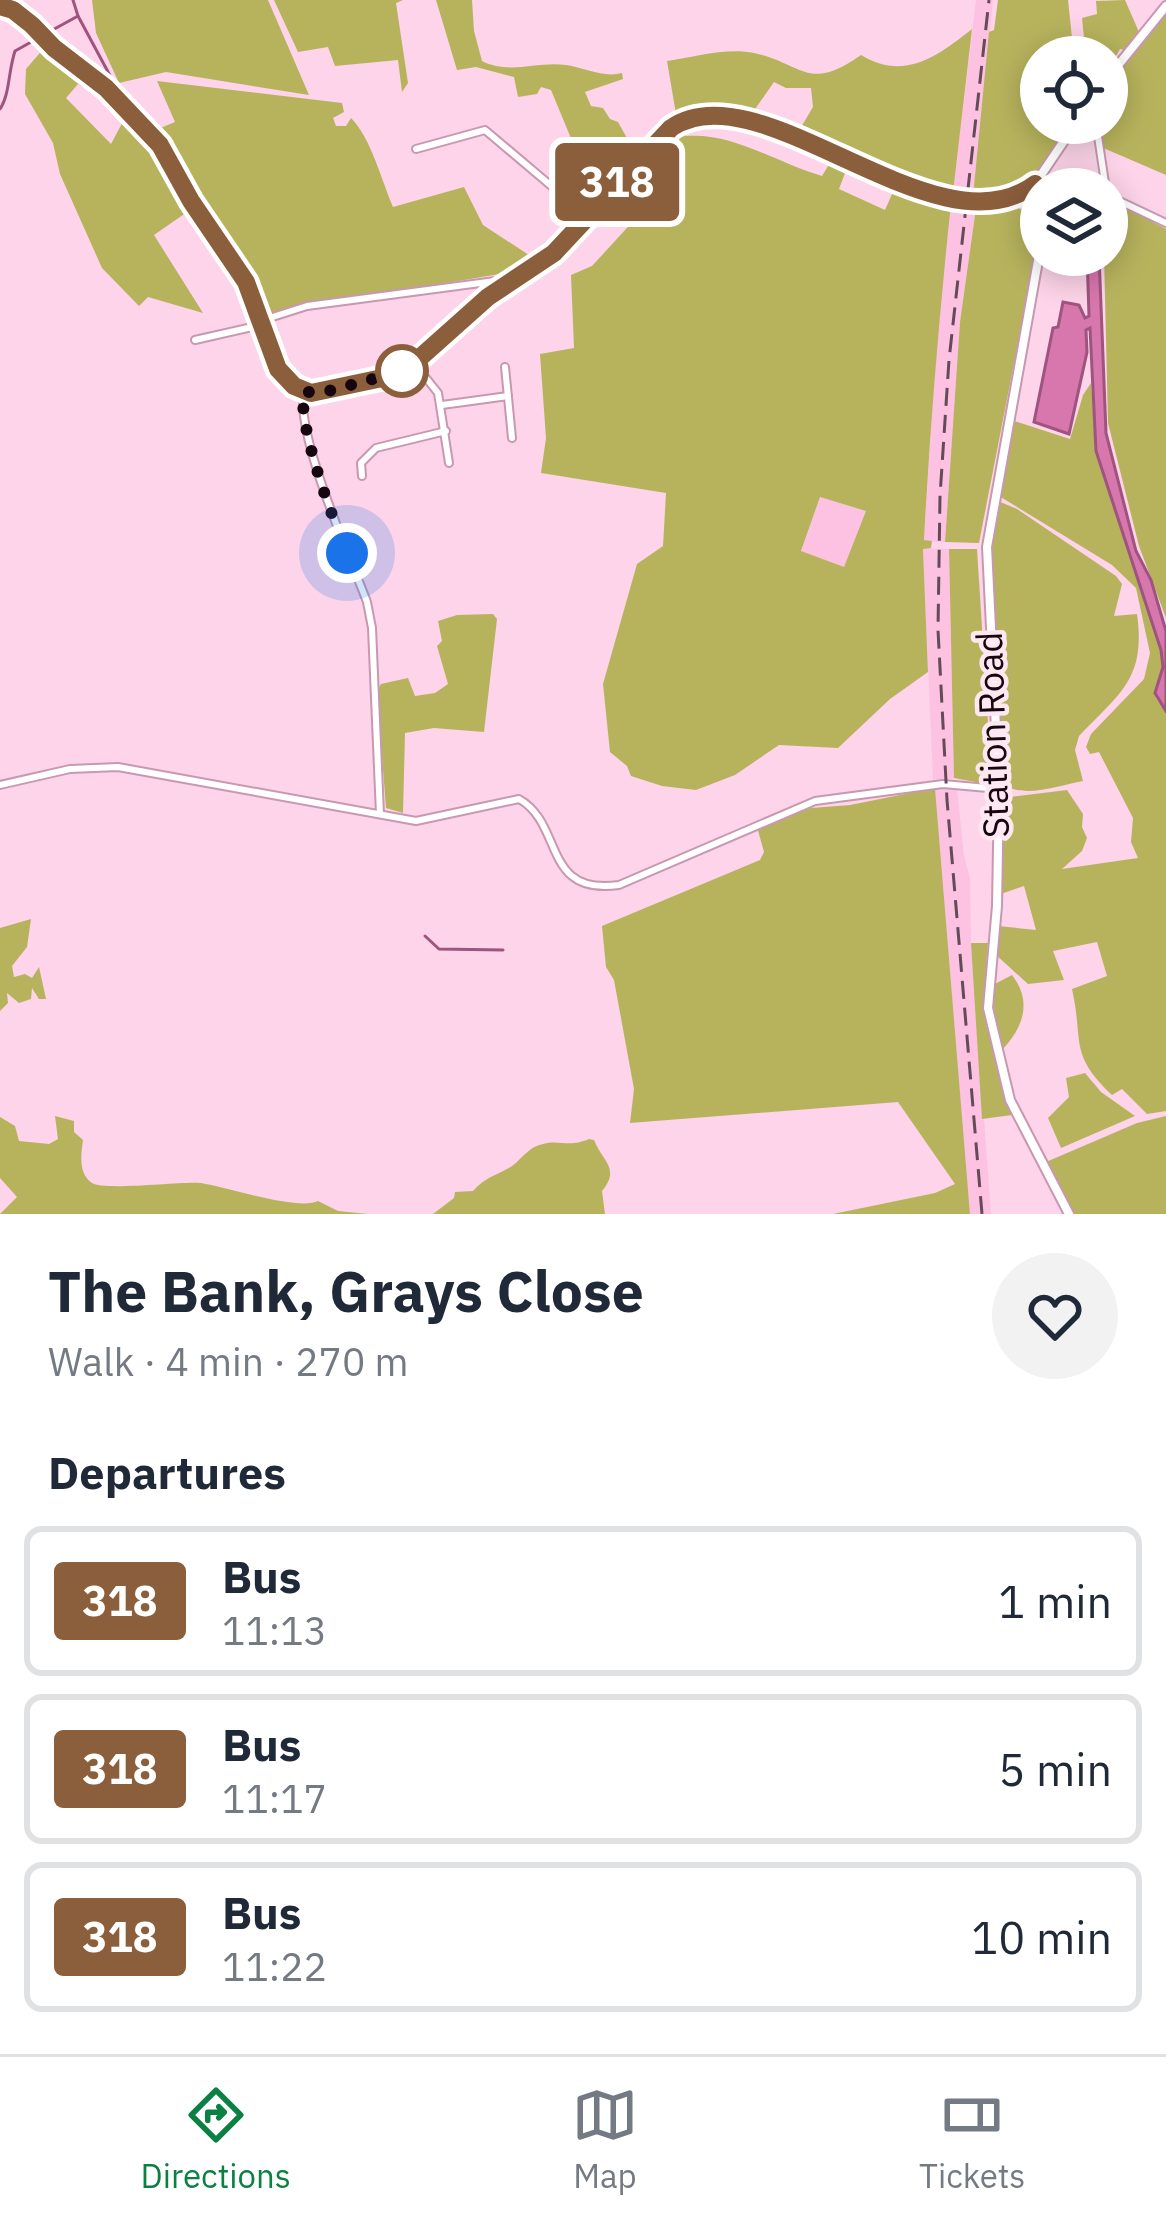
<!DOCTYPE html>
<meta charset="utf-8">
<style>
:root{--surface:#fff;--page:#f2f2f3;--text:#1f2937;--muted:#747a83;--line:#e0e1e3;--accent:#0b8043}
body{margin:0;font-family:"IBM Plex Sans",sans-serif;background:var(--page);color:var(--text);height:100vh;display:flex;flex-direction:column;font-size:45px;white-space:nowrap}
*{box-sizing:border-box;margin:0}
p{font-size:39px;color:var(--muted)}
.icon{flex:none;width:66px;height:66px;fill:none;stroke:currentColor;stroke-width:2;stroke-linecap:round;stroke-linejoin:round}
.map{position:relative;height:1214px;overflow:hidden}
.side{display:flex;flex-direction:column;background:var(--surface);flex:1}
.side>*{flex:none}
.badge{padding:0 24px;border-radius:9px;font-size:42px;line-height:78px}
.controls{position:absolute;left:1020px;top:36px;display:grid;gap:24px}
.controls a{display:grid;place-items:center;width:108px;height:108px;border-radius:50%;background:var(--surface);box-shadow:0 6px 30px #0003;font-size:60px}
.you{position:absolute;width:60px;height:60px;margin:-30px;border:9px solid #fff;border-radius:50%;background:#1a73e8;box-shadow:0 0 0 18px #1a73e833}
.map>.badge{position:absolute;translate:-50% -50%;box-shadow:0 0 0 6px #fff}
h2{padding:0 48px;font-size:45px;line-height:108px}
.round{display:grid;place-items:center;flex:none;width:126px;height:126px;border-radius:63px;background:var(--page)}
.summary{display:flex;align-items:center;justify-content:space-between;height:204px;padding:0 48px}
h1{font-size:57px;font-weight:800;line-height:90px}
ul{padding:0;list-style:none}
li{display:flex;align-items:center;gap:36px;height:150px;margin:0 24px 18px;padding:0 24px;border:6px solid var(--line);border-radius:18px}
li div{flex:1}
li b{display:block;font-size:45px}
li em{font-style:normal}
li .badge{min-width:132px;font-weight:700;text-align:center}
.menu{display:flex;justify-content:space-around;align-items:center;height:168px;border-top:3px solid var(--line);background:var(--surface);font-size:33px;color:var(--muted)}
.menu a{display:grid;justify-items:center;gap:6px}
.menu .selected{color:var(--accent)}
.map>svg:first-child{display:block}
</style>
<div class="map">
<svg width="1166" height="1214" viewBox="0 0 1166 1214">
<rect width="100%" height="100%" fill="#fdd4e9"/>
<g fill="#fdc2e1">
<polygon points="976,0 993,0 973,196 953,193"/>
<polygon points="951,204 976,208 960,322 945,542 924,541 937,335"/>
<polygon points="820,497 867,511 844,568 801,552"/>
<polygon points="923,548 949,549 954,778 949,779 950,787 957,788 964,856 970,878 971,943 991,1214 970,1214 935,788 939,787 938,779 933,780"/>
</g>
<g fill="#b7b35d" fill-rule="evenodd">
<polygon points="92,0 268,0 309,95 166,72 119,83 96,33"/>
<polygon points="274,0 403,0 396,3 408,83 402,92 398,60 335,66 328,47 298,52"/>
<path d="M436 0H472L474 31 482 61C509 75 537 61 566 65 585 68 604 78 622 73L623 79 585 92 591 106 603 108 610 119 618 122 637 156 632 162 625 158 601 175 575 148 551 90 541 87 537 94 518 97 514 77 476 67 457 70Z"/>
<path d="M998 0H1068L1074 57H1041V123H1071C1046 163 1027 204 973 196L989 32 994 30Z"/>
<polygon points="1125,0 1139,32 1124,50 1120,49 1107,72 1107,57 1086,57 1082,18 1097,14 1096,1"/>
<polygon points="1166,13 1166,175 1101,147 1099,123 1107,123 1107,91 1112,82"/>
<path d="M972 29 953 193 935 191 797 134 813 107 811 88H786L774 82 751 115 726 109 676 114 667 61C693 57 728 47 754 53 802 63 808 93 861 55 905 82 939 55 972 29Z"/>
<polygon points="51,40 92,82 86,89 78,84 66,98 111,144 127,114 190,210 154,235 203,313 148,297 139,306 102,268 60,174 53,143 25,94 26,69"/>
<path d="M157 81 342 103 344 112 333 118 336 126H346L351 118C371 138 381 179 393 207L464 187 483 225 535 259 511 272 263 314 250 274 208 217 158 129 175 122Z"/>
<path d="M678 128 686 136C733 132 777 163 822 176L833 158 848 165 839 189 885 210 896 185 951 204C939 316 930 428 924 540L932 541 931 548 923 549 928 672 890 699 838 748 779 745 735 775 696 790 662 786 631 776 627 766 610 752 603 684 637 564 663 546 666 493 541 473 546 438 540 354 574 348 571 275 592 266 682 168 671 135ZM820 497 866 511 844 567 801 551Z"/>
<polygon points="1107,198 1166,229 1166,618 1139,546 1108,423 1104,255 1107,255"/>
<polygon points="1014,205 1035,219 1035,255 979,543 945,542 960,322 976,208"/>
<path d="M1091 383 1096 451 1161 650 1163 666 1156 698 1166 711V1111L1147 1114 1122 1089 1112 1095C1068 1053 1084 1043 1072 989L1107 976 1097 942 1053 951 1064 980 1028 984 995 954 998 926 1036 930 1024 886 1001 894 998 857 1004 802 1009 797 1067 790 1083 814 1082 827 1087 838 1082 851 1062 869 1138 858 1131 842 1133 818 1099 752 1090 754 1086 747 1091 734 1144 679 1150 653 1136 588 1112 565 999 496 1011 420 1070 439 1083 395Z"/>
<path d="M998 501 1017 509 1116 576 1122 584 1114 616 1137 614C1146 679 1120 693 1079 736L1075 750 1083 781C1060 785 1027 798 1006 786 995 694 983 593 998 501Z"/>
<polygon points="949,549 977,549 992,785 954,778"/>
<polygon points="493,614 497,619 484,732 434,728 405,733 403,813 386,808 377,692 381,684 408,678 415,696 435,693 448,684 437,646 442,641 438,621 457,615"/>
<polygon points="935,788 970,1214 833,1214 935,1193 955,1184 898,1102 630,1123 634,1089 614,980 606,967 602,926 760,860 764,852 757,827 811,808 850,805"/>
<polygon points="31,919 27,947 12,966 14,977 25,974 32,978 39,967 46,999 39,999 32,988 31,999 19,1003 7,993 8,1003 0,1011 0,928"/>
<path d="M971 943H988C981 1008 989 1053 1012 1115L982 1119Z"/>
<path d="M1012 975C1032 1001 1024 1026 1003 1049L999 1043 991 986Z"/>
<polygon points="1085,1073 1101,1092 1135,1116 1061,1148 1048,1118 1069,1097 1066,1078"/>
<path d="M55 1116 74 1121V1132L83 1140C81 1155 78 1173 92 1183 104 1191 183 1181 201 1183 226 1187 299 1211 318 1201L338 1211 368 1214H0L17 1197 0 1178V1117L15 1126 19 1141 49 1144 58 1139Z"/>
<polygon points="1166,1116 1166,1214 1074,1214 1046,1162 1137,1123"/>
<path d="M589 1139 594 1140C602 1161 621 1168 602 1191L605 1214H433L454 1198 455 1192 473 1191C485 1177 498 1175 512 1166 523 1158 528 1147 543 1144 560 1139 568 1148 589 1139Z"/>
</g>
<polygon fill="#d876ae" stroke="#9e547e" stroke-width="3" points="1087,255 1099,255 1106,433 1136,551 1151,580 1166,631 1166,711 1155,693 1163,667 1161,650 1096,451 1090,328 1086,330 1087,352 1069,434 1034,422 1053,328 1058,327 1063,302 1079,305 1085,318 1089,316"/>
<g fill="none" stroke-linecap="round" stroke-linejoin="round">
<g stroke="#9e547e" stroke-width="3">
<polyline points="78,16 114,83"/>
<polyline points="47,33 78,16 73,0"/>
<path d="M0 109C10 94 8 72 15 51L33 41"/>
<polyline points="425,936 439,949 503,950"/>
</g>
<g stroke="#c898b1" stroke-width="10">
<g id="street">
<polyline points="1096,123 1105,183 1111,197 1166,223"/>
<polyline points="416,149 485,130 562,195 592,209"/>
<polyline points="260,321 307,306 503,280 508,283"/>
<polyline points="195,340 261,325"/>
<polyline points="414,363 438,393 449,463"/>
<polyline points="505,367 512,438"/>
<path d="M304 392C295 434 350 557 367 602L372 628 380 814"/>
<polyline points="442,405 508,396"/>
<polyline points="362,476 361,463 376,448 446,431"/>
<path d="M0 785 70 769 118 767 416 821 519 799C564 824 542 896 619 885L815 801 943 784 999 789"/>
</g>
</g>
<g stroke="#c898b1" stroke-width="12">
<g id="secondary">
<polyline points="0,6 13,10 107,88 160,145 191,201 246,282 279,369 294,386 311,393 380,380 402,371 488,297 543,262 652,146 683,120 699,115 740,116 928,192 987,199 1008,198 1035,184 1076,123"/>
<polyline points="1107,79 1166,6"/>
<polyline points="1035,184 1041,200"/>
<polyline points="1041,244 987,547 999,789 997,906 988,1008 1010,1100 1069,1214"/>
</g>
</g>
<use href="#street" stroke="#fff" stroke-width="6"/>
<use href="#secondary" stroke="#fff" stroke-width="8"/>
<polyline stroke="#644b58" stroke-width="3" stroke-dasharray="18 9" stroke-linecap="butt" points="982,1214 947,800 938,630 940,496 949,360 989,0"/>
</g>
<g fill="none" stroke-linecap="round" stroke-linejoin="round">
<g stroke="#fff" stroke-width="27">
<path id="line" d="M0 6 13 10 32 25 54 48 106 88 160 145 191 201 246 282 278 369 294 386 311 393 392 376 414 363 488 297 554 253 671 128C759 66 938 259 1035 184L1041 200"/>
</g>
<use href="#line" stroke="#8b5e3c" stroke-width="18"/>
<path stroke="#16060f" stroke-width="12" stroke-dasharray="0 21.6" d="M347 553C333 519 297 425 304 392H325L402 371"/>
</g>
<circle fill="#fff" stroke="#8b5e3c" stroke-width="6" cx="402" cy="371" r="24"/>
<g text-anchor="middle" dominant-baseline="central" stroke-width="9" stroke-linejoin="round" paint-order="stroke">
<g font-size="36" fill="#16060f" stroke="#fde8f2">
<text transform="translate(992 735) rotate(-92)">Station Road</text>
</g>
</g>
</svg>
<div class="controls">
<a><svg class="icon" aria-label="locate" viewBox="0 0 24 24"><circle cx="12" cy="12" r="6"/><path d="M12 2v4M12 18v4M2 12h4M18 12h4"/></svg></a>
<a><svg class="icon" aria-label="layers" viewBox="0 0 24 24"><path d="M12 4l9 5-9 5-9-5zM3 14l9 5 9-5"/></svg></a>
</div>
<div class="you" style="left:347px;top:553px"></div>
<b class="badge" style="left:617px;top:182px;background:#8b5e3c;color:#fff">318</b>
</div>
<section class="side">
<div class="summary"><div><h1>The Bank, Grays Close</h1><p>Walk · 4 min · 270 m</p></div><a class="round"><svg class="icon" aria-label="heart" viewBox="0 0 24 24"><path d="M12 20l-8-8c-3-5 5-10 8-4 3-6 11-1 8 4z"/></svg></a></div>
<h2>Departures</h2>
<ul>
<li><span class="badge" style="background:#8b5e3c;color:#fff">318</span><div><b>Bus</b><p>11:13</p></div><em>1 min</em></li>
<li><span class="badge" style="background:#8b5e3c;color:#fff">318</span><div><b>Bus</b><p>11:17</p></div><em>5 min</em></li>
<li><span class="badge" style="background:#8b5e3c;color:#fff">318</span><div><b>Bus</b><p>11:22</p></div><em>10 min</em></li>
</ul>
</section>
<nav class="menu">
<a class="selected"><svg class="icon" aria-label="directions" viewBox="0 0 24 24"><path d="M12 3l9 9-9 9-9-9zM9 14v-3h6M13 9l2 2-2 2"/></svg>Directions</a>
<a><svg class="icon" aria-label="map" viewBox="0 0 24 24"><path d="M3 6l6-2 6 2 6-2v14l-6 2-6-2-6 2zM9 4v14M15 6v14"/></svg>Map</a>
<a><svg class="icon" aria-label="tickets" viewBox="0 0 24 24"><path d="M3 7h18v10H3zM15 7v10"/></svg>Tickets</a>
</nav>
